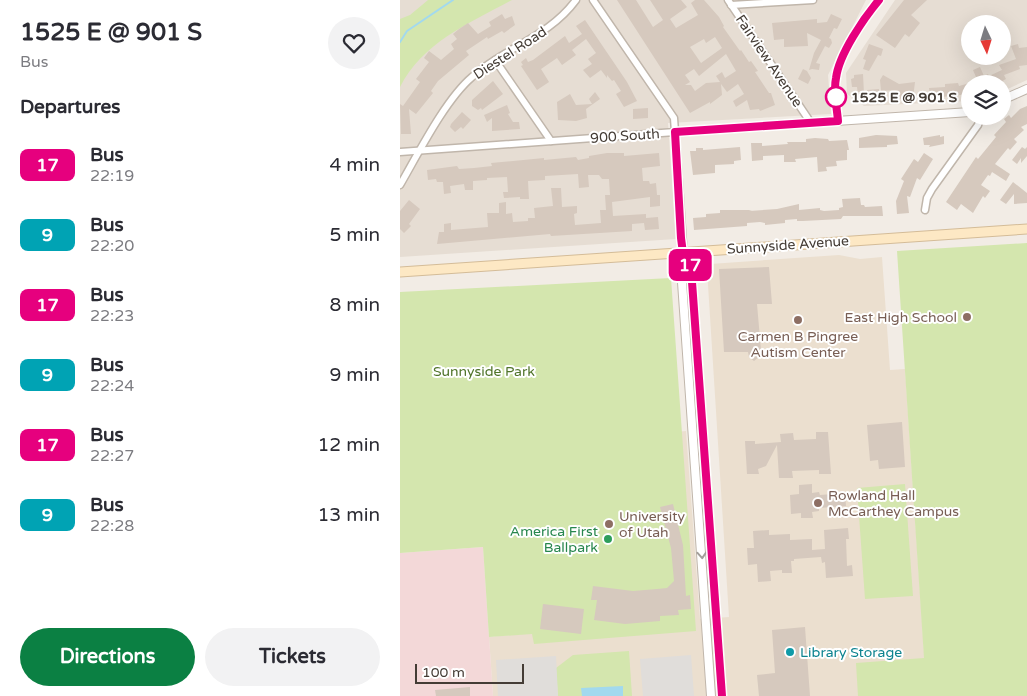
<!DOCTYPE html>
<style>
:root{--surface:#fff;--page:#f2f2f3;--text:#2b2b33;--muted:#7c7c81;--accent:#0b8043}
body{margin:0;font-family:"Varela Round",sans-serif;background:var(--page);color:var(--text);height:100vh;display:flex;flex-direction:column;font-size:19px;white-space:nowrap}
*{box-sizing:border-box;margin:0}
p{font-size:16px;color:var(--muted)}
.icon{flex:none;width:28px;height:28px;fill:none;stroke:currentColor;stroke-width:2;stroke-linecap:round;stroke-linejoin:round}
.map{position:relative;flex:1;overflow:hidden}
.details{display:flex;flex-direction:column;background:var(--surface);width:400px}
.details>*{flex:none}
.badge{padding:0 10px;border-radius:8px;font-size:18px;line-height:32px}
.needle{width:32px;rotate:176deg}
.controls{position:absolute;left:561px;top:15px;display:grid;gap:10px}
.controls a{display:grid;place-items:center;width:50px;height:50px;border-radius:50%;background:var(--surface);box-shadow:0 5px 20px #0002;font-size:25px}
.scale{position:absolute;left:15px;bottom:12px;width:109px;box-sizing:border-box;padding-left:5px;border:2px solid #443c35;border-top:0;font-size:14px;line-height:18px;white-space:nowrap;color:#443c35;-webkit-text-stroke:4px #fff;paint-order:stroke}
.map>.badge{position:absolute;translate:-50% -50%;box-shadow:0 0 0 2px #fff}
h2{padding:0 20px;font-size:19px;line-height:45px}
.round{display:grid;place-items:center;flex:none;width:52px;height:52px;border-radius:26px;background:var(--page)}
.summary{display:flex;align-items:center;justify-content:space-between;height:85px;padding:0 20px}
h1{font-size:24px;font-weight:700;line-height:38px}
.cta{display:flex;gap:10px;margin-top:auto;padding:10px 20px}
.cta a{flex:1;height:58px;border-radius:30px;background:var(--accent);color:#fff;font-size:20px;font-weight:700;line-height:58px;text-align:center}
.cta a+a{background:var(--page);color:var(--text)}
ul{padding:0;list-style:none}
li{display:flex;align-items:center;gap:15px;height:70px;padding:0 20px}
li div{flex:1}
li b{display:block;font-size:19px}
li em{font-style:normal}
li .badge{min-width:55px;font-weight:700;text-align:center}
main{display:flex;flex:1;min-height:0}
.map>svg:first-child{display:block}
</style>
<main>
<section class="details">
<div class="summary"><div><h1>1525 E @ 901 S</h1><p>Bus</p></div><a class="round"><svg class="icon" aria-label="heart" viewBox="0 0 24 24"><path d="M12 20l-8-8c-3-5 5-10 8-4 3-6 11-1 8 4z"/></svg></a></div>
<h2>Departures</h2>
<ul>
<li><span class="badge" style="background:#e6007e;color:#fff">17</span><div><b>Bus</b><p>22:19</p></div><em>4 min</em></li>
<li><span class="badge" style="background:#00a3b4;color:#fff">9</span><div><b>Bus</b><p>22:20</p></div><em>5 min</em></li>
<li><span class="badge" style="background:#e6007e;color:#fff">17</span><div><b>Bus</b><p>22:23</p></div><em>8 min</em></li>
<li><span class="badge" style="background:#00a3b4;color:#fff">9</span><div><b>Bus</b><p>22:24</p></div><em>9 min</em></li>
<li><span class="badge" style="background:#e6007e;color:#fff">17</span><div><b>Bus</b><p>22:27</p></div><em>12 min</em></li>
<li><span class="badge" style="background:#00a3b4;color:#fff">9</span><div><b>Bus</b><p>22:28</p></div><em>13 min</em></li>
</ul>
<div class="cta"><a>Directions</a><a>Tickets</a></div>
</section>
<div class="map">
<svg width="627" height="696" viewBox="0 0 627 696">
<rect width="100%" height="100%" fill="#f2ece5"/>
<g fill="#e6ddd3" fill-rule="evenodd">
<polygon points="0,0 466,0 428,75 431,114 268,123 276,239 0,257"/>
<path d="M495 0H627V80L603 91 602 84H570V101L464 106 447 94 446 73ZM570 24H602V56H570Z"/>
</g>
<polygon fill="#ebdfcf" points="439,255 460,259 482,257 490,370 505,369 527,696 93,696 89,637 133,633 160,442 286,431 300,619 329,617 307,269 310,264"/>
<polygon fill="#f3d8d8" points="83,547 93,696 0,696 0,553"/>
<g fill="#d4e6ae">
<path d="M28 0H112C70 23 23 42 0 87V19L10 15Z"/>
<polygon points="627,243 627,696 458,696 456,663 524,658 497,251"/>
<polygon points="271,278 296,631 134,644 132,634 89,637 83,547 0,553 0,292"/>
<polygon points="505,484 513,596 465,599 457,488"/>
<polygon points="229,651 232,696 158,696 156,668 173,655"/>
</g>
<g fill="#e0ddda">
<polygon points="291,655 294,696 243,696 240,659"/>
<polygon points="156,656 158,696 98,696 96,660"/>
</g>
<polygon fill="#a2d9ee" points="223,686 223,696 182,696 181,688"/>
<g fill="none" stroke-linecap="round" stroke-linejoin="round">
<polyline stroke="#a2d9ee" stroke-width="2" points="0,42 7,31 53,0"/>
</g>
<g fill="#d6c9be" fill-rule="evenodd">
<path d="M217 0H236L253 27 263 20 250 0H281L287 7 270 19 276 28 298 15 291 3 295 0H304L319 17 324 26 323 27 340 51 341 50 349 62 351 61 358 71 355 72 369 93H371L375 105 360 111 359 109 350 110 347 100 336 107 333 101 344 94 338 84 327 92 321 84 322 95 310 104V102L290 113ZM315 37 322 48 301 63 290 47 304 39 306 43ZM326 54 336 71 325 78 322 72 316 76 320 82 306 83 295 91 291 85H285L290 82 285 75 294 69 299 76Z"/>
<polygon points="504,0 527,0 511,15 520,23 509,37 505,34 495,48 476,35"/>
<polygon points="102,14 105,19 112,16 115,25 104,33 102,31 88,39 87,37 66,51 69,55 38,81 31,91 33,93 16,114 9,109 11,134 1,134 0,104 3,106 20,82 16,79 29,62 24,58 29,51 41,60 54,49 51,44 57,39 53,34 59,29 68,23 78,34 91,26 89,22"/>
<polygon points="431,14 442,19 437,29 434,28 429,38 431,39 432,43 429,48 425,46 416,63 420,64 419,70 412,69 409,70 414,53 421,40 407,33 408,46 384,47 384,39 374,40 372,23 417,19 417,23 427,22"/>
<polygon points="185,20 227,82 237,101 224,107 216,94 221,91 214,80 212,81 207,75 207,78 201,70 190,78 183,70 192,64 188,59 196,53 186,39 172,50 176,55 162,65 157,58 141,69 149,82 137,90 121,66 123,65 121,62 126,58 128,62 133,60 165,36 169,43 182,34 176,26"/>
<polygon points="469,44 483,49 481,56 478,55 469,71 463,69 466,60 463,59"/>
<polygon points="618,44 619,48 627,47 627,65 619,66 620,69 604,75 606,79 597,84 579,84 573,70 580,67 584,76 588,74 589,76 602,70 599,65 616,59 611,46"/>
<polygon points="403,69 407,71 411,78 408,84 398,79"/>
<polygon points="463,74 464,94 458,95 457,87 452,87 451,79 454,78 454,75"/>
<polygon points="483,75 499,84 515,82 513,98 498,99 498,91 495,90 481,91 480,80"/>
<polygon points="93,81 103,94 82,110 81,108 78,110 72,106 72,100"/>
<polygon points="558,83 559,86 570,83 570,94 532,98 530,96 529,88 545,87 545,84"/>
<polygon points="479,89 480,100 468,101 467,90"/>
<polygon points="195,92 200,99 186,109 187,118 176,121 158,120 157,102 170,94 176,105 192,104 189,99"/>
<polygon points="107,105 110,113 108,114 113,122 119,122 120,129 92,131 92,118 87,122 84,115"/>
<polygon points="627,106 627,124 621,127 624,130 614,139 617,142 610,150 608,148 595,164 610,174 606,181 592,172 590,176 588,175 581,185 590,191 585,198 583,196 573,213 561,204 557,210 546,202 576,157 578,159 596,137 594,135 606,122 604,119 609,115 611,118 620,109"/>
<polygon points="248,108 248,118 233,119 233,109"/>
<polygon points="62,112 71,120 63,129 61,127 55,132 50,127 51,124"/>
<polygon points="476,135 497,136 498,144 487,145 487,147 459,148 459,138"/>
<polygon points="540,135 540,137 544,136 544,144 529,147 530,145 524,145 523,138"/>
<polygon points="415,138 428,139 429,141 447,140 449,150 447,150 447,160 436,161 437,166 426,167 427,171 418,172 417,157 395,159 396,162 384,162 384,155 363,156 363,160 352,161 351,143 362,143 362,146 388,144 387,142 406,142 406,139"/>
<polygon points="340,147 341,160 334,161 334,164 315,165 315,173 293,175 290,151 296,151 296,148 303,148 303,150"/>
<polygon points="622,147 625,149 627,147 627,156 621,163 621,158 617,164 612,160"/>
<polygon points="207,153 224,153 224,156 259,153 260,166 242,168 243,181 249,181 250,184 256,183 257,195 260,195 260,206 250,207 250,197 212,202 213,216 246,214 246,218 258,217 259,229 245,230 244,223 232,224 232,231 151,236 150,234 37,244 39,232 44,232 44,224 51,223 51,230 88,227 87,213 99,213 99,203 106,202 106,214 112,213 113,222 128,221 128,218 135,218 134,208 153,206 151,188 161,188 162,207 177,206 177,213 174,214 175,225 201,223 200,210 206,210 205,195 210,195 209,179 202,179 199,175 188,175 189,187 179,188 178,174 145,176 145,180 128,181 129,199 120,199 120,197 104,198 103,192 108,192 107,177 87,178 87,180 73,181 73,190 65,190 64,184 50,186 51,193 44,194 43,182 37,182 36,179 28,180 27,170 57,166 59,169 74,168 92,166 91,163 144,158 144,160 176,157 178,160 189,158 189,156"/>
<polygon points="524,153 533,159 520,180 517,178 510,197 507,196 509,213 497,214 496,201 504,181 501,179 514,159 518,162"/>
<polygon points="613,182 627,193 627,203 614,204 614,194 606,204 600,200"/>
<polygon points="460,198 461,205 464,205 465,207 482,206 483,216 443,216 441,219 403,221 397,221 397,219 385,220 385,223 365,225 365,223 360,222 347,223 347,226 294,230 293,218 306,217 306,214 320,213 320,210 352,210 349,211 377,209 399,204 399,210 420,208 420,210 424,211 439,210 439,208 443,207 442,199"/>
<polygon points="9,200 20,209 9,224 11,226 4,233 0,229 0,211"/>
<polygon points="369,267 372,304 357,304 361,350 359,350 359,357 354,361 349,357 348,352 324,352 319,269"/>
<polygon points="502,422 505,467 479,469 478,460 470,461 467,425"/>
<polygon points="416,432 428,432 431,474 419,474 419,470 392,471 393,478 379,478 377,445 366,466 358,469 359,474 347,474 345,441 355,441 355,444 381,442 380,434 393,433 394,440 416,439"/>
<polygon points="412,484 412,493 419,492 420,495 445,493 446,506 419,508 419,511 412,512 413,518 401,518 401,513 391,514 390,495 399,494 399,485"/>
<polygon points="273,504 283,545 286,596 290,595 291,609 278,610 279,615 260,616 260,621 225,624 194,620 197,600 191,600 193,586 233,591 257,589 267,588 274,581 271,548 260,507"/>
<polygon points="448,528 449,539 446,539 447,566 452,565 453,576 426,578 425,562 422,563 421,557 394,559 394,561 391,561 392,573 382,573 382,570 370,571 371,581 358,582 357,564 348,565 347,548 354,548 353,531 369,530 369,535 390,534 390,540 412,539 412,550 425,549 424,530"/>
<polygon points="143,604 184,609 181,634 140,629"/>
<polygon points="405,627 410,696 359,696 357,675 375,673 372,630"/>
<polygon points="70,687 70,696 36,696 35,690"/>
</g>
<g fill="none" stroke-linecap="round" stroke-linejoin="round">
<g stroke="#c0b6ab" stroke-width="9">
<g id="minor">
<polyline points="328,0 411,123"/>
<polyline points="331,5 413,0"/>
<polyline points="95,60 151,141"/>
<polyline points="0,152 275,132 274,118 193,0"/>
<path d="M0 185C18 154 45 100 72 77 105 47 148 38 176 0"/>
<polyline points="525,210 527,198 532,189 578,125 581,116"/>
</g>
</g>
<g stroke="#c0b6ab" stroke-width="10">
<g id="tertiary">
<polyline points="602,100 627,89"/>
<path d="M438 121C437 107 433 92 436 78 439 54 464 18 479 0"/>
<polyline points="283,253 291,268 322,696"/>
<polyline points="311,696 281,268 283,253 275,132 570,112"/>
</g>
</g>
<g stroke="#d4bc98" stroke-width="11">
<polyline id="secondary" points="0,272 627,229"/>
</g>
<use href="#minor" stroke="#fff" stroke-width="6"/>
<use href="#tertiary" stroke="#fff" stroke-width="8"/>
<use href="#secondary" stroke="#fde8c4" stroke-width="9"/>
</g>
<defs><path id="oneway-chevron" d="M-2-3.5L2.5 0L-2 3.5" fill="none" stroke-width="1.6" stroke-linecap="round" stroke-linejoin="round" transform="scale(1.25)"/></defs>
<use stroke="#a29e9a" href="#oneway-chevron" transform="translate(302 555) rotate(86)"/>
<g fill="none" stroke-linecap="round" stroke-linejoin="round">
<g stroke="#fff" stroke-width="11">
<path id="line" d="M322 696 291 268 283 253 281 238 275 132 438 121C437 107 433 92 436 78 439 54 464 18 479 0"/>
</g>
<use href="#line" stroke="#e6007e" stroke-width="8"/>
</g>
<circle fill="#fff" stroke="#e6007e" stroke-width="2.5" cx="436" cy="97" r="10"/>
<g fill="#8d6e63" stroke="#fff" stroke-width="2">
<circle cx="567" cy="317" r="5"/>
<circle cx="398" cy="320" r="5"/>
<circle cx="418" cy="503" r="5"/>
<circle cx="209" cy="524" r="5"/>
</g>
<circle fill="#2e9e5b" stroke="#fff" stroke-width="2" cx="208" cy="539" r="5"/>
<circle fill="#0f9aa8" stroke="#fff" stroke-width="2" cx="390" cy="652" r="5"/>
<g text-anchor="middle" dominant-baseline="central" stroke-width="4" stroke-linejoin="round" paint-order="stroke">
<g font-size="14" fill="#443c35" stroke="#fff">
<text transform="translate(110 53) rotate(-33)">Diestel Road</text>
<text transform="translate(369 61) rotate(56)">Fairview Avenue</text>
<text transform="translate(225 136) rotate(-4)">900 South</text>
<text transform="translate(388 245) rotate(-4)">Sunnyside Avenue</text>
</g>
<g font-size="14" font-weight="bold" fill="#443c35" stroke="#fff" text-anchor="start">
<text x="451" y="97">1525 E @ 901 S</text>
</g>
<g font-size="14" fill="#785e54" stroke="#fff" text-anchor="start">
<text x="557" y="317" text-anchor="end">East High School</text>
<text x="398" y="336" text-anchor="middle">Carmen B Pingree<tspan x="398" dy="16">Autism Center</tspan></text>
<text x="428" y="495">Rowland Hall<tspan x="428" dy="16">McCarthey Campus</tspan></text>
<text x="219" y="516">University<tspan x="219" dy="16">of Utah</tspan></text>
</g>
<g font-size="14" fill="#50742a" stroke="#fff">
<text x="84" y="371">Sunnyside Park</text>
</g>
<g font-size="14" fill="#27864d" stroke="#fff" text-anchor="end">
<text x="198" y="531">America First<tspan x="198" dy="16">Ballpark</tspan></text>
</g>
<g font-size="14" fill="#0d838f" stroke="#fff" text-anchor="start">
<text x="400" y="652">Library Storage</text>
</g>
</g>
</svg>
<div class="controls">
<a><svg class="needle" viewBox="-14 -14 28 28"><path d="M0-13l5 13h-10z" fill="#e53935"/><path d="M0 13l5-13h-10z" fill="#7c7c81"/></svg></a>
<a><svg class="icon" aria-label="layers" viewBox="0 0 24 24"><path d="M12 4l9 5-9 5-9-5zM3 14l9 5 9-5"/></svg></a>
</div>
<div class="scale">100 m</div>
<b class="badge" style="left:290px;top:265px;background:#e6007e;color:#fff">17</b>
</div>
</main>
